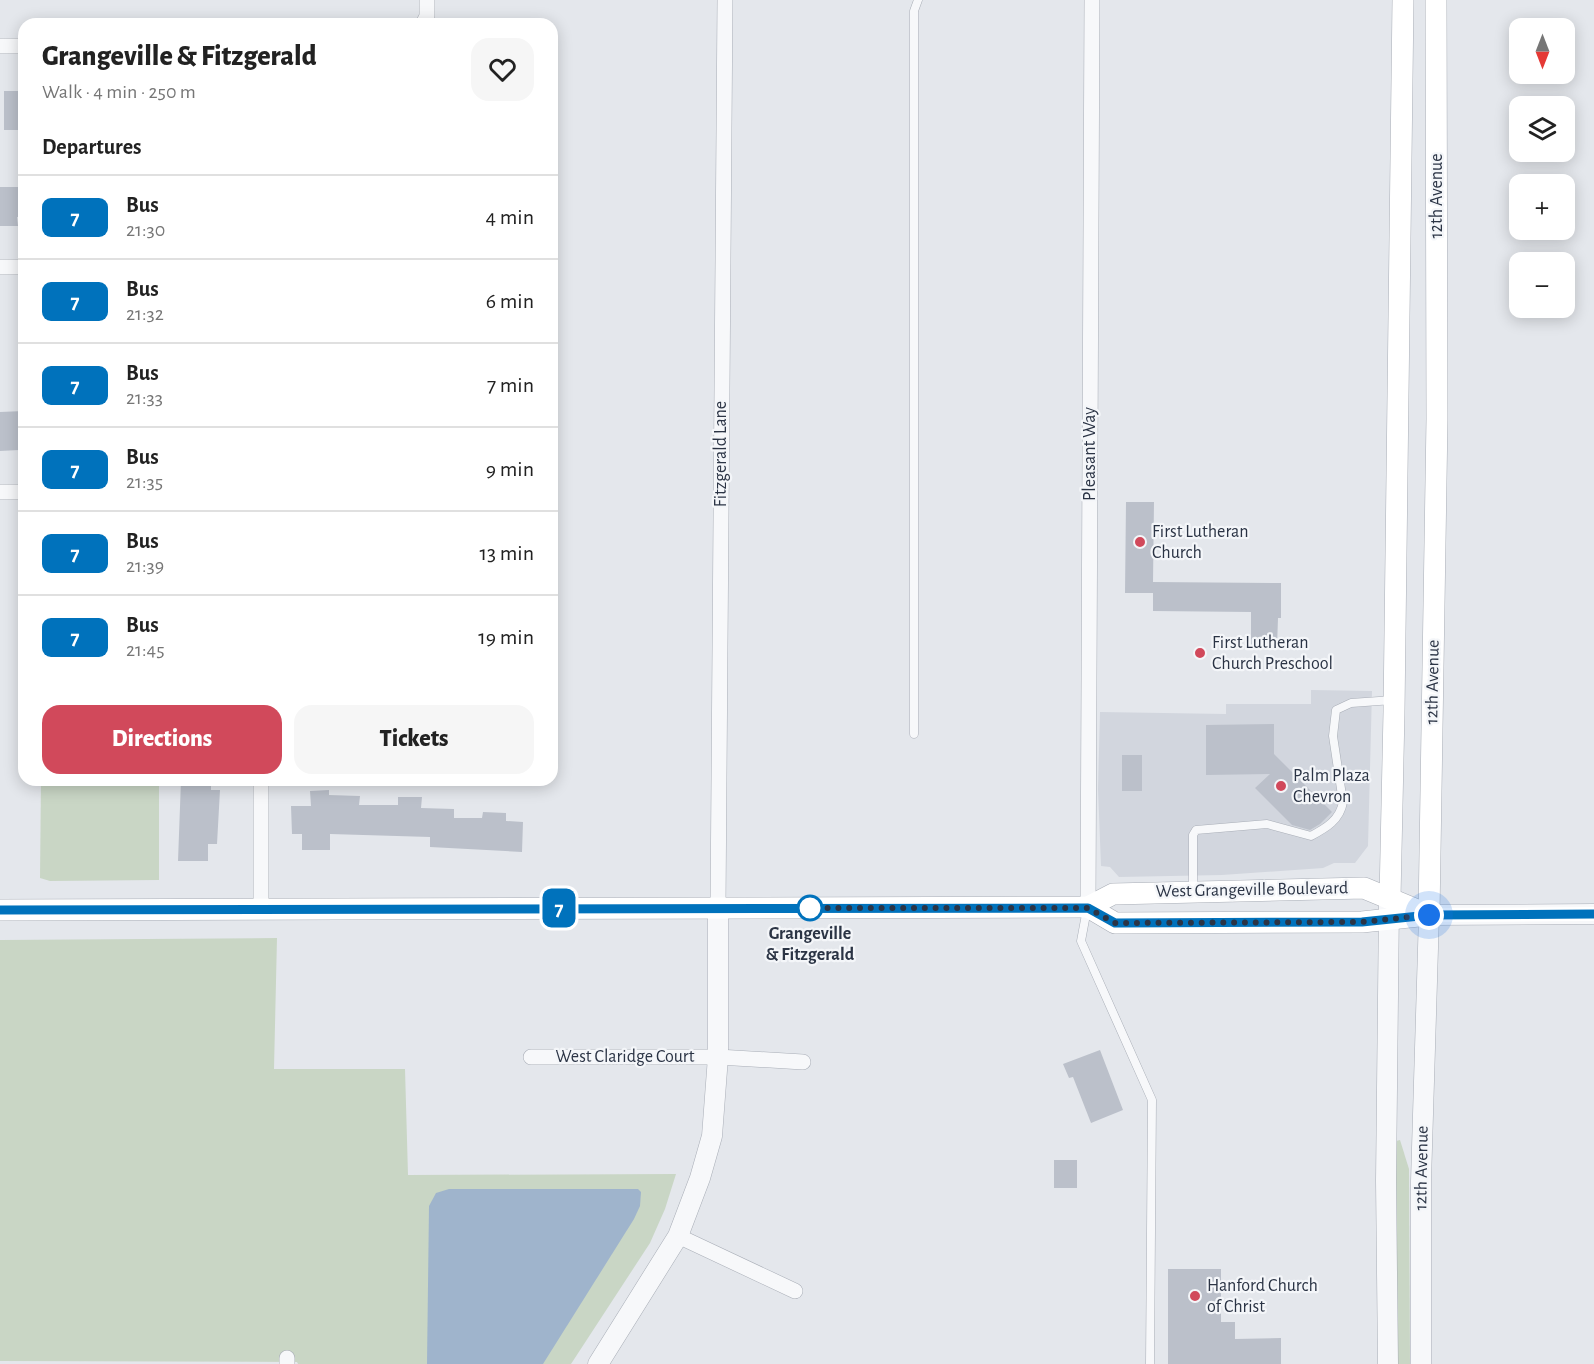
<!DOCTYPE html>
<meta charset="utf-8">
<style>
:root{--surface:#fff;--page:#f6f6f6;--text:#222;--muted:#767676;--line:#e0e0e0;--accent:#d1495b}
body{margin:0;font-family:"Alegreya Sans",sans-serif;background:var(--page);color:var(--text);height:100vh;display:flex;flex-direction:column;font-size:22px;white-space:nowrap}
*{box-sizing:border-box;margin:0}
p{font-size:20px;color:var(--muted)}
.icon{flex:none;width:33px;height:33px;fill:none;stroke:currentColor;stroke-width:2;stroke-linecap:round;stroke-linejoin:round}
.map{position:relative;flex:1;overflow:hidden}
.side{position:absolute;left:18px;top:18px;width:540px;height:768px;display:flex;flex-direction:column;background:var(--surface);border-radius:18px;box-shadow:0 3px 15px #0003}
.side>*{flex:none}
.badge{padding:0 12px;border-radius:9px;font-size:21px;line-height:39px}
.needle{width:39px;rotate:180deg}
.tools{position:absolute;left:1509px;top:18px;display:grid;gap:12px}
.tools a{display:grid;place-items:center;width:66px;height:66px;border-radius:12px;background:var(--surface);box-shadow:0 3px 15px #0003;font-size:30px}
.you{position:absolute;width:30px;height:30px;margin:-15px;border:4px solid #fff;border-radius:50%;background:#1a73e8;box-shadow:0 0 0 9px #1a73e833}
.map>.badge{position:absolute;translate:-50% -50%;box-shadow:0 0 0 3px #fff}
h2{padding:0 24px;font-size:22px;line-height:54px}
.round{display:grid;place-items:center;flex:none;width:63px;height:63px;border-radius:18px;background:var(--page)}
.headline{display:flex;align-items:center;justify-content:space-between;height:102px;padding:0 24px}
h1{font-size:28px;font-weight:800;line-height:45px}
.primary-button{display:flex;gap:12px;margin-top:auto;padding:12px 24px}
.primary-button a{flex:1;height:69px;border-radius:18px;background:var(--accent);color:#fff;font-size:24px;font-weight:800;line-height:69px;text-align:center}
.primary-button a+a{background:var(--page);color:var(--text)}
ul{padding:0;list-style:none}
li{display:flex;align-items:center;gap:18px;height:84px;padding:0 24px;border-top:2px solid var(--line)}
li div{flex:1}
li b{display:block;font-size:22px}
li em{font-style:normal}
li .badge{min-width:66px;font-weight:700;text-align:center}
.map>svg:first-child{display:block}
</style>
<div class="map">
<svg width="1594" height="1364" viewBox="0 0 1594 1364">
<rect width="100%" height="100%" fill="#e4e7ec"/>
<polygon fill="#d2d6de" points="1311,690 1372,691 1368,846 1355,863 1334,863 1323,868 1222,875 1119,877 1110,867 1101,866 1098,789 1100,712 1226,714 1226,704 1311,704"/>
<g fill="#c9d6c5">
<polygon points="41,780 159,780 159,880 50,881 40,878"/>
<polygon points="277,938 274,1069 405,1069 408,1175 676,1174 665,1209 650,1243 571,1364 298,1364 297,1362 0,1361 0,940"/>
<polygon points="1400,1140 1409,1169 1410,1364 1397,1364 1396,1141"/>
</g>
<polygon fill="#9fb4cc" points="449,1189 638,1189 641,1192 640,1206 634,1219 543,1364 427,1364 429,1206 436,1193"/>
<g fill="#bbc0ca">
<rect x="4" y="91" width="20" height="39"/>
<polygon points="0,187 24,187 24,217 17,217 18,226 0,226"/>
<polygon points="24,411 24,441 19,442 19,450 0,451 0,412"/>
<polygon points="1126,502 1154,502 1153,582 1281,583 1281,618 1278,618 1277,647 1251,646 1251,612 1153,611 1153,593 1125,593"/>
<polygon points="1274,724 1274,754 1332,812 1320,824 1310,830 1292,825 1255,788 1270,774 1206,775 1206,725"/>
<rect x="1122" y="755" width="20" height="36"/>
<polygon points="181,780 211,780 211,790 220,790 217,844 208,844 208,861 178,861"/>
<polygon points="329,790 329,795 360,796 359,805 398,805 398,797 422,797 421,808 454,809 454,818 482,818 483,812 506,813 506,821 523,822 522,852 430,847 430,837 330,834 330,850 302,850 302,834 292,834 291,806 311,806 310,791"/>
<polygon points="1100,1050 1123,1110 1091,1123 1073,1077 1069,1078 1063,1064"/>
<rect x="1054" y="1160" width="23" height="28"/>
<polygon points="1168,1269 1221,1269 1221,1322 1235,1322 1235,1339 1281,1338 1281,1364 1168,1364"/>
</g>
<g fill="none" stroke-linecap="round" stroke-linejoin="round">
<g stroke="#a9aeb7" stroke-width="9">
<g id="service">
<polyline points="914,734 914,11 918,0"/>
<path d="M1193 889V835L1196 830 1267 824 1311 836C1326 828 1340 820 1343 802L1333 736 1336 710 1351 703 1393 700"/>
<polyline points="1087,909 1081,941 1152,1100 1150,1364"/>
</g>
</g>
<g stroke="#a9aeb7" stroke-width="16">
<g id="minor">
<polyline points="423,24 427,16 427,0"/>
<polyline points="0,46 24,46"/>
<polyline points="0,267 24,267"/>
<polyline points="0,492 24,492"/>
<polyline points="261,780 261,909"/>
<polyline points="718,907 725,0"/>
<polyline points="1088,907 1092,0"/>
<polyline points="531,1057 718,1057 803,1062"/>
<polyline points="678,1236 795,1291"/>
<polyline points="287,1358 287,1364"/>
</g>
</g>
<g stroke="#a9aeb7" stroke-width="21">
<g id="tertiary">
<polyline points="598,1364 678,1236 700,1178 712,1136 718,1057 718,907"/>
<polyline points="1388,1364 1386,1181 1389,904"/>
<polyline points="1421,1364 1421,1181 1429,915 1594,914"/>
</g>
</g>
<g stroke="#a9aeb7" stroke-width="22">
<g id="secondary">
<polyline points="1390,898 1394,712 1403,0"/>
<polyline points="1088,907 1115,923 1362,922 1428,915"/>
<polyline points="0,910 1088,907 1113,894 1364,888 1429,915"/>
<polyline points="1429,915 1437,419 1436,0"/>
</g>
</g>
<use href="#service" stroke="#f7f8fa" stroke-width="8"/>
<use href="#minor" stroke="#f7f8fa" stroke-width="15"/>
<use href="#tertiary" stroke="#f7f8fa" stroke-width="20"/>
<use href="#secondary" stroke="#fff" stroke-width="21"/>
</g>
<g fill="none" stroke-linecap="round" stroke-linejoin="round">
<g stroke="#fff" stroke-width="14">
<polyline id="line" points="0,910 1088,908 1115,923 1362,922 1429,915 1594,914"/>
</g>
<use href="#line" stroke="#0072bc" stroke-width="9"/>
<polyline stroke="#2b3445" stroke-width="6" stroke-dasharray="0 10.8" points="810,908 808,908 1088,908 1115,923 1362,922 1429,915"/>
</g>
<g fill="#d1495b" stroke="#f4f6f9" stroke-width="2">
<circle cx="1140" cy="542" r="6"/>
<circle cx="1200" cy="653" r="6"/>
<circle cx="1281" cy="786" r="6"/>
<circle cx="1195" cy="1296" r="6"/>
</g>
<circle fill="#fff" stroke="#0072bc" stroke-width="3" cx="810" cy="908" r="12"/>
<g text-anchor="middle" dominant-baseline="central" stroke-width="4.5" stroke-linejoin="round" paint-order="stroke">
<g font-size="18" fill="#2b3445" stroke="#f4f6f9">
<text transform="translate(1437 196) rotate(-90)">12th Avenue</text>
<text transform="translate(721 454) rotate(-90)">Fitzgerald Lane</text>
<text transform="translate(1090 454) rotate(-90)">Pleasant Way</text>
<text transform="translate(1433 682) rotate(-89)">12th Avenue</text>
<text transform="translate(1252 890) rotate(-1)">West Grangeville Boulevard</text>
<text x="625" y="1057">West Claridge Court</text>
<text transform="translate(1422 1168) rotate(-89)">12th Avenue</text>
</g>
<g font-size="18" fill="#2b3445" stroke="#f4f6f9" text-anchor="start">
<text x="1152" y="532">First Lutheran<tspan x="1152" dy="21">Church</tspan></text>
<text x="1212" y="643">First Lutheran<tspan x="1212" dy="21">Church Preschool</tspan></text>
<text x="1293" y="776">Palm Plaza<tspan x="1293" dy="21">Chevron</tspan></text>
<text x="1207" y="1286">Hanford Church<tspan x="1207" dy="21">of Christ</tspan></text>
</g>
<g font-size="18" font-weight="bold" fill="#2b3445" stroke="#f4f6f9">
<text x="810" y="934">Grangeville<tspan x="810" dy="21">&amp; Fitzgerald</tspan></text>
</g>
</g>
</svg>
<div class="tools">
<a><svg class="needle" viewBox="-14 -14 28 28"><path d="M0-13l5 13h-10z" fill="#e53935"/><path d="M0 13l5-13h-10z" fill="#767676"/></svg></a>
<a><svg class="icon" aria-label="layers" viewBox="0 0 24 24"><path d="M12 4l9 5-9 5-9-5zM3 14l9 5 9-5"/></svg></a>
<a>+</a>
<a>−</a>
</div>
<div class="you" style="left:1429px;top:915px"></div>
<b class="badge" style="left:559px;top:908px;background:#0072bc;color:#fff">7</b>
<section class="side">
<div class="headline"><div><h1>Grangeville &amp; Fitzgerald</h1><p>Walk · 4 min · 250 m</p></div><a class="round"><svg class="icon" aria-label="heart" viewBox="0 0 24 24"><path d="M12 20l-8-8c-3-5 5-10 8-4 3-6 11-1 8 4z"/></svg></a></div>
<h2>Departures</h2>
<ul>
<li><span class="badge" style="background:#0072bc;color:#fff">7</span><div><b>Bus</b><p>21:30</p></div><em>4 min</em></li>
<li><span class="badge" style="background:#0072bc;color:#fff">7</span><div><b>Bus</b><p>21:32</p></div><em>6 min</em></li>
<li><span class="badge" style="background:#0072bc;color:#fff">7</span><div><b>Bus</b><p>21:33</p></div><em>7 min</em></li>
<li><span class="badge" style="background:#0072bc;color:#fff">7</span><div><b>Bus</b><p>21:35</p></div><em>9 min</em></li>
<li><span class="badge" style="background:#0072bc;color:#fff">7</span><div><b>Bus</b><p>21:39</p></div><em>13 min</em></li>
<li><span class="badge" style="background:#0072bc;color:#fff">7</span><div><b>Bus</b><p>21:45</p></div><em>19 min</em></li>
</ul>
<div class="primary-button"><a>Directions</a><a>Tickets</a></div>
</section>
</div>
